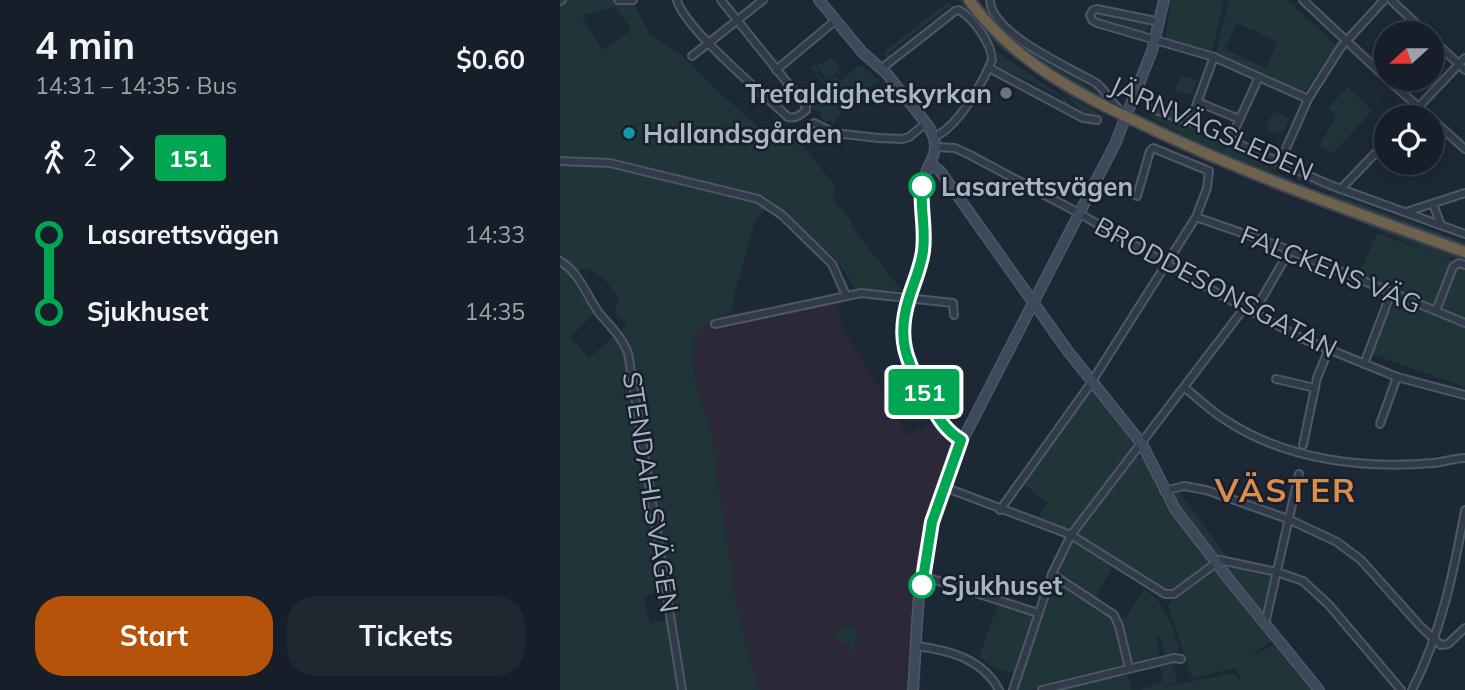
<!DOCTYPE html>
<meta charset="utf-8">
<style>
:root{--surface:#161e29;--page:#1f2731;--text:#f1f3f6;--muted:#9ea2a8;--line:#353c46;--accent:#b45309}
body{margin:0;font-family:Mulish,sans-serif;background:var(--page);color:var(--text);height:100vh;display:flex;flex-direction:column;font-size:26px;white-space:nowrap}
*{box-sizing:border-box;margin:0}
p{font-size:23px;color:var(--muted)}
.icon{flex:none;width:38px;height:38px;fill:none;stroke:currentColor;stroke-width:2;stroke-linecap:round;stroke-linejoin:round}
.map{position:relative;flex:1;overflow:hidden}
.panel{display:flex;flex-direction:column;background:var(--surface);width:560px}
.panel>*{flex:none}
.badge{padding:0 14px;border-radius:5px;font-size:24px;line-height:46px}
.needle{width:46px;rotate:249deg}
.fabs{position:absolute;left:814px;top:21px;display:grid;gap:14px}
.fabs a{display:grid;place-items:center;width:70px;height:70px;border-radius:50%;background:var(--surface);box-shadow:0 4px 18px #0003,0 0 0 2px var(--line);font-size:35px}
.map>.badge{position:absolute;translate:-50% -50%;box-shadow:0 0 0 4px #fff}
.legs{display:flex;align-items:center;gap:10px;height:77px;padding:0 35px;font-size:23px}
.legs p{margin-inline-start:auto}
.overview{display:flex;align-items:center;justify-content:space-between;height:119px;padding:0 35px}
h1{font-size:38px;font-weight:700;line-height:52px}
.cta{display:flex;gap:14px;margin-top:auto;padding:14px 35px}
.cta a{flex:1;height:80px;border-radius:28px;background:var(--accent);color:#fff;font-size:28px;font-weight:700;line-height:80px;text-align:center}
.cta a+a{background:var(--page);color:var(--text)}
ul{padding:0 35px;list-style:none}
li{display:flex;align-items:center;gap:24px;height:77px;font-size:26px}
li i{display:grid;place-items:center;width:10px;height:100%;margin:0 9px;background:currentColor}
li i::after{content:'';width:18px;height:18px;margin:-9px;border:5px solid;border-radius:50%;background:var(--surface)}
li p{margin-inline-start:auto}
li:first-child i{background:linear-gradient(#0000 50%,currentColor 0)}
li:last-child i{background:linear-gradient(currentColor 50%,#0000 0)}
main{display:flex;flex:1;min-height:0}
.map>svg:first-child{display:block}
</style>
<main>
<section class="panel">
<div class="overview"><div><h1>4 min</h1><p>14:31 – 14:35 · Bus</p></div><b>$0.60</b></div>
<div class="legs"><svg class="icon" aria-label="walk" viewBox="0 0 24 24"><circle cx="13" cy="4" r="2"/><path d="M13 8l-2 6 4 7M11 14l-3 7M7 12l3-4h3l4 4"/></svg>2<svg class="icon" aria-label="forward" viewBox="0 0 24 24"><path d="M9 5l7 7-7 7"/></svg><b class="badge" style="background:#00a651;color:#fff">151</b></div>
<ul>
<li><i style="color:#00a651"></i><b>Lasarettsvägen</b><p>14:33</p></li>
<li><i style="color:#00a651"></i><b>Sjukhuset</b><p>14:35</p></li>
</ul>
<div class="cta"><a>Start</a><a>Tickets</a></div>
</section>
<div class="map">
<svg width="905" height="690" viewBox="0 0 905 690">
<rect width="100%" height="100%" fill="#1d2837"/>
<polygon fill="#2b2938" points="274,295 285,332 347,435 383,417 386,422 412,435 386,496 367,570 359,654 361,690 199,690 178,616 149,420 140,399 132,352 135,334 155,319 172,313"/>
<g fill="#1f3538" fill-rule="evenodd">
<path d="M0 0H68L75 7 91 35 122 55 155 89 199 127 218 132 244 147 275 186 273 200 291 220 292 227 342 291 296 289 274 257 213 205 196 218 175 292 172 313 155 319 135 334C129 363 137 393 149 420L178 616 199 690H0ZM55 6 71 30 42 50 22 16ZM27 268 45 280 60 299 54 311 67 325 29 358 10 337 34 314 8 274ZM105 591 110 620 90 623 83 596Z"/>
<path d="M398 0H404C440 49 490 89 545 116L544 119 526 113 525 110 524 112 521 111 505 94 437 46 409 10Z"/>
<path d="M415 0H418C444 35 482 60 521 78L526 86 531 87 535 84 544 95C510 83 464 56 439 31 430 22 423 10 415 0Z"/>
<polygon points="611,0 664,0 652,52 605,39"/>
<path d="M669 0H727L778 47 744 92 656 53ZM677 23 718 42 705 68 665 49Z"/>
<polygon points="388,2 392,4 329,53 331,58 328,60 324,55 326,50"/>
<polygon points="537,11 589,23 586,35 536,21 533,17"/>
<polygon points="437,52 504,97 513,108 502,103 503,98 451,72 448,77 437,69"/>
<polygon points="271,57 280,70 266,80 258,66"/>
<polygon points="255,65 259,71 256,72 271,88 267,82 281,71 285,75 281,72 276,76 279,81 300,65 319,80 283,110 273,124 269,120 265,123 260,117 261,113 254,110 248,102 266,87 251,68"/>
<polygon points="622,76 638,80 630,95 614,90"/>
<polygon points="788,87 812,111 773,153 759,146 776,116 768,108"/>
<polygon points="715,111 729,118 723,133 718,131 716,134 707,130 709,120"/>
<polygon points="598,113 625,125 640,128 708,160 707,165 713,172 732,179 734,184 654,151 589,117 590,114"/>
<polygon points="711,162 757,185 758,183 774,190 768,192 726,174 725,171 720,172 711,168"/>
<polygon points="739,183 768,195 779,190 787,193 785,198 905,242 905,247 738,186"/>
<polygon points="755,203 905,257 905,259 883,257 899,263 897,268 905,269 905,318 881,306 879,308 800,274 817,233 875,254"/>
<polygon points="833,298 905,327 905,387 812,354 810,351 815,339 817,339 818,330 826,309 832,310 836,300"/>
<polygon points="529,391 532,391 575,444 575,447 512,527 507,528 476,519 488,503 463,484"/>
<polygon points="576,457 584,458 601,498 647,562 647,565 613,590 606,591 519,536 518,533"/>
<polygon points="615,493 620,493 668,558 657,554 614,499"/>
<polygon points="513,543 552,567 535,599 499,571"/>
<polygon points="670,565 713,576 705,615 668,570"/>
<polygon points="650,571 656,572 711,641 694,654 695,656 713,644 751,690 579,690 603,682 600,667 587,671 587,668 611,662 618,682 603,687 674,673 683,684 676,668 632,678 608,606 614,598"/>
<polygon points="496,581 554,619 565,662 562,667 470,690 457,690"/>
<path d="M584 589C604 601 612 625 619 647L617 653 605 656 601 637H596L600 657 576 663 572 660 561 620 567 616Z"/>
<polygon points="438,604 471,616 473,620 455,674 432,667 419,657"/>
<polygon points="288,625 295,626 296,632 294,650 291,652 287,651 290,649 285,642 280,643 277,640 278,631"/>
<polygon points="564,673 568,676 572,690 497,690"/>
</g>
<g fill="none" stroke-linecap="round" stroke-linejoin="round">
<g stroke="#4e5766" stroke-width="10">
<g id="street">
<polyline points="58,0 73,0"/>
<path d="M117 0C124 28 204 95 228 117 235 119 241 115 246 110V106L161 0"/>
<path d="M430 0C431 34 509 67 536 83 545 89 549 101 558 108"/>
<polyline points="743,0 826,78"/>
<polyline points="831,0 866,33"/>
<polyline points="0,1 2,0"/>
<polyline points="600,22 537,9 533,10 530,15 532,20 537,23 654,57 748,99"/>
<polyline points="872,39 905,70"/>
<polyline points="132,56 203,0"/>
<polyline points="429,68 523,118 537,120"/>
<path d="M321 69 395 11 399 10C413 18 432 44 432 60 423 83 397 128 374 137"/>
<polyline points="216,70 276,20"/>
<polyline points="699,77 670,140 770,185 905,234"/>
<polyline points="827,79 870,117"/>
<polyline points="638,102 679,119"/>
<polyline points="593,109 630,122 654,57"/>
<polyline points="849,117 905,58"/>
<polyline points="872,119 905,149"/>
<polyline points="254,123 274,133 319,138 342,139 349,137 366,123"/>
<polyline points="375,147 395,148 410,155 515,211 661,295 741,338 837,377 905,395"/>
<polyline points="0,161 50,163 198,199 222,215 272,264 286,295"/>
<polyline points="720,162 748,99 781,47 824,0"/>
<polyline points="781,189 826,142"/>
<polyline points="873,204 881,225"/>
<polyline points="846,212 905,193"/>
<polyline points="636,217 719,246 905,323"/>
<path d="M0 261C20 273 26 295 39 313 50 326 62 337 68 353L122 690"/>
<polyline points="876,311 893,267 899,263 905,265"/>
<polyline points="694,312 730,250"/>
<polyline points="155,324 301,293 393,303 394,315"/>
<polyline points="804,364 831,293"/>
<polyline points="716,379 755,388"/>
<path d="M625 388C639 399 652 412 667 421 727 460 803 469 873 463 884 462 894 458 905 458"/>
<polyline points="820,424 837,377"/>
<polyline points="743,445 757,378 768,351"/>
<polyline points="384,487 511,535 605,594 614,594 660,560 717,572 743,581 769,605 841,690"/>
<polyline points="604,491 624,486 646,490 728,519 777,542 801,560 861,627 881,645 888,644 905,628"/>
<polyline points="440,510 529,386 636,217 647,188 649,171 593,148 590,151 577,196"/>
<polyline points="492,574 554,615 559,626 569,668"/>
<polyline points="363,576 478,613"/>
<polyline points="705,624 739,474"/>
<path d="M356 646C389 650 423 659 439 690"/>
<polyline points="453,690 492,574 511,535 685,307"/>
<polyline points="482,690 614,658 621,659"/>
<path d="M852 690C881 634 894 571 905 510"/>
</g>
</g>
<g stroke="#4e5766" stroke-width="12">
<g id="secondary">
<path d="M259 0 302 52 327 74 369 127C385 155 364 163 362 188 360 209 366 230 363 252 361 268 354 283 349 298 336 340 346 359 366 395 376 414 383 429 402 441"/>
<polyline points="371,164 380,171 507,350 582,444 615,509 671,582 759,690"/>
<path d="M353 690C357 635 357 576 371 522 379 494 391 467 402 441L555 144 592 51 604 0"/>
</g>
</g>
<g stroke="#3b4452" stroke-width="14">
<path id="highway" d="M409 0C459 68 529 99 603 134 701 180 803 215 905 252"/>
</g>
<use href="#street" stroke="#313a48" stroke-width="6"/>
<use href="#secondary" stroke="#3e495b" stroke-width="9"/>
<use href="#highway" stroke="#6e614d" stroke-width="10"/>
</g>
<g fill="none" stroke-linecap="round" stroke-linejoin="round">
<g stroke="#fff" stroke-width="16">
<path id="line-1" d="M362 186C360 208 366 229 363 251 361 267 354 282 349 298 336 339 346 359 365 395 376 414 383 429 401 440L372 522 362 585"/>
</g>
<use href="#line-1" stroke="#00a651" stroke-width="10"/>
</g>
<circle fill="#6b7280" stroke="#171f2c" stroke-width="2.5" cx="446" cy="93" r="7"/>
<circle fill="#0f9aa8" stroke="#171f2c" stroke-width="2.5" cx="69" cy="133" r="7"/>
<g fill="#fff" stroke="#00a651" stroke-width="3.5">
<circle cx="362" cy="186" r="12"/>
<circle cx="362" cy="585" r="12"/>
</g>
<g text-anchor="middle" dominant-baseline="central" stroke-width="5" stroke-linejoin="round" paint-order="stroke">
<g font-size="26" font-weight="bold" fill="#aab4c5" stroke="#171f2c" text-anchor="end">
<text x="432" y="93">Trefaldighetskyrkan</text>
<text x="83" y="133" text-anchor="start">Hallandsgården</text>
</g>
<g font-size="26" fill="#aab4c5" stroke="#171f2c">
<text transform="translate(652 128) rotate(24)">JÄRNVÄGSLEDEN</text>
<text transform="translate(771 269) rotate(22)">FALCKENS VÄG</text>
<text transform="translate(656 287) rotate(28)">BRODDESONSGATAN</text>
<text transform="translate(91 492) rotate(81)">STENDAHLSVÄGEN</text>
</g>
<g font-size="26" font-weight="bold" fill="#aab4c5" stroke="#171f2c" text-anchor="start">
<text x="381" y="186">Lasarettsvägen</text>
<text x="381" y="585">Sjukhuset</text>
</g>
<g font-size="33" font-weight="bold" letter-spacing="2" fill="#dc8d4e" stroke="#171f2c">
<text x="726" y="489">VÄSTER</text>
</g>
</g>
</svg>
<div class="fabs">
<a><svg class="needle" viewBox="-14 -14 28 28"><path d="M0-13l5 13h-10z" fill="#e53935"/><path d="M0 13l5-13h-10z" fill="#9ea2a8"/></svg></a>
<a><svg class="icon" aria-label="locate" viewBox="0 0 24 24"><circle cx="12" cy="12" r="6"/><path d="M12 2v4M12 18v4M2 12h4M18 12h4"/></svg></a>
</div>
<b class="badge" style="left:364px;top:392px;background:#00a651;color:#fff">151</b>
</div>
</main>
